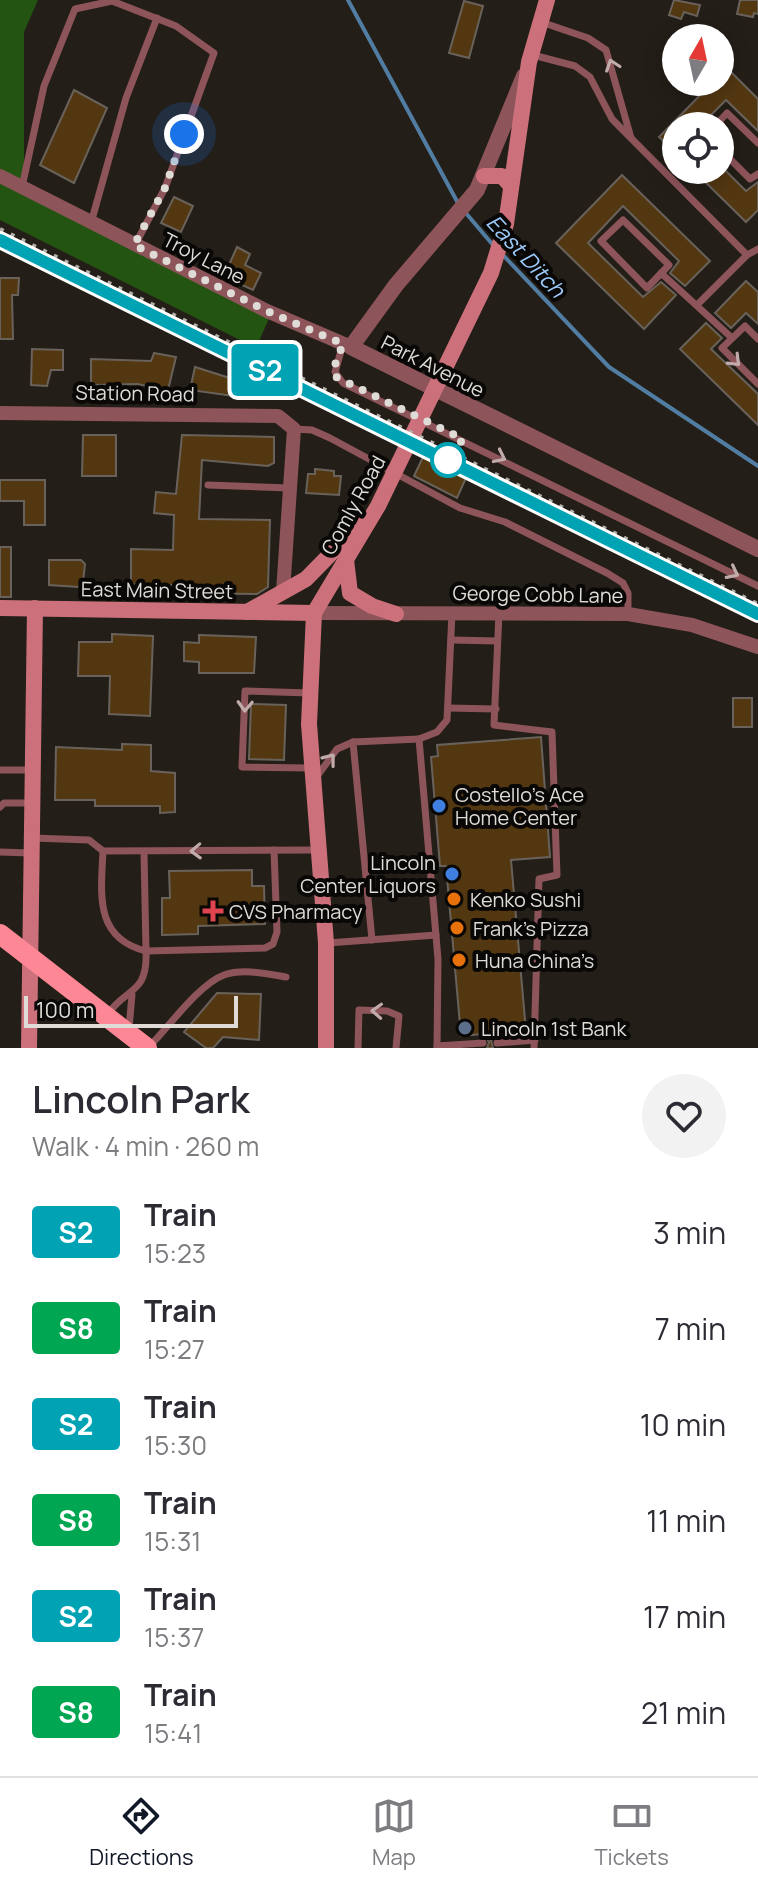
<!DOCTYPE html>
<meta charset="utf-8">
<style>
:root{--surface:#fff;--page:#f2f2f3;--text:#2b2b33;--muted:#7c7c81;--line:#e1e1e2;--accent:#111827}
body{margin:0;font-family:Manrope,sans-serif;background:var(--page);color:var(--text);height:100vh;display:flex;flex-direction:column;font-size:30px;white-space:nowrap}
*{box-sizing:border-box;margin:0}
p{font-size:26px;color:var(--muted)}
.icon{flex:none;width:44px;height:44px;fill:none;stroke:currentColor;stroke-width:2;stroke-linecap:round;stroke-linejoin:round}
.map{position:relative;height:1048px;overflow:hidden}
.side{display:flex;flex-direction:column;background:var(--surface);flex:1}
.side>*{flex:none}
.badge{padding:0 16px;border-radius:6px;font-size:28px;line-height:52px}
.needle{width:52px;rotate:9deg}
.fabs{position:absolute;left:662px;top:24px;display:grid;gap:16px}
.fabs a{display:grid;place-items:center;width:72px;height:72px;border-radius:50%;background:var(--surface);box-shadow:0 4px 20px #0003;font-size:40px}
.scale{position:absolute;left:24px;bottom:20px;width:214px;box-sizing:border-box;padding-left:8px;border:4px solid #dfdcd7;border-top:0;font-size:22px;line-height:28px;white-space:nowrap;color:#dfdcd7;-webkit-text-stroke:6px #0a0806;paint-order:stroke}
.you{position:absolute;width:40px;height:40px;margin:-20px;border:6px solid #fff;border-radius:50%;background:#1a73e8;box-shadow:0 0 0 12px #1a73e833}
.map>.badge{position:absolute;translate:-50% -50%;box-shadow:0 0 0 4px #fff}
.round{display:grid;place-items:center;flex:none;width:84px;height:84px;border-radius:42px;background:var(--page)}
.summary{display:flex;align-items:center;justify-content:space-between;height:136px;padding:0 32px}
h1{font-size:38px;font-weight:600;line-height:60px}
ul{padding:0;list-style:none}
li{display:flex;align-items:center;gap:24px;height:96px;padding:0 32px}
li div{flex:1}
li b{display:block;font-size:30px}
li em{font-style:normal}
li .badge{min-width:88px;font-weight:700;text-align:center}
.tabs{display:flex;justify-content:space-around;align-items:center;height:112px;border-top:2px solid var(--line);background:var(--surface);font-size:22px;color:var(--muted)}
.tabs a{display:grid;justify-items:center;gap:4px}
.tabs .active{color:var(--accent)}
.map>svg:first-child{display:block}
</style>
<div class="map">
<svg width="758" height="1048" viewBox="0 0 758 1048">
<rect width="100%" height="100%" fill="#231e17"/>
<polygon fill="#245411" points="0,0 38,0 24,32 24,189 270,316 256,348 0,220"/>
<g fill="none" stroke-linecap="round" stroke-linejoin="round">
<g stroke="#527da2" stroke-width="4">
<polyline points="348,0 459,205"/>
<polyline points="465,212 493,245"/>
<polyline points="502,254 609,367 758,466"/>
</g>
</g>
<g fill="#533711" stroke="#69625b" stroke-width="2">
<polygon points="674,0 700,5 697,16 684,12 681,19 669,15"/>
<polygon points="740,0 758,0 758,14 754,13 753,17 737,14"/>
<polygon points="464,1 483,6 469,58 449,53"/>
<polygon points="727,68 758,99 758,131 726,100 700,126 676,126 676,153 659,137 713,82 720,82 720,75"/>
<polygon points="74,90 107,108 74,183 40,165"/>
<polygon points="693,170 725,170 746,191 758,182 758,210 746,222"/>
<polygon points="622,175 710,261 685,286 670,273 679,261 623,206 588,243 643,297 661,282 676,295 644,329 556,243"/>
<polygon points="174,197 193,206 181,232 161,223"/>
<polygon points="237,247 250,254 245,265 261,273 253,290 229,279 234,268 229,265"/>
<polygon points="0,278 19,278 18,295 12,295 13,339 0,339"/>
<polygon points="746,281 758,292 758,324 746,313 731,328 715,313"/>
<polygon points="706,323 722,338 711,349 758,394 758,425 680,349"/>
<polygon points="32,349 63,350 63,370 51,370 47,386 31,385"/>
<polygon points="154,353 176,357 168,390 137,384 91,385 91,359 151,361"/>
<polygon points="195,367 236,380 233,396 190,390"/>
<polygon points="83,435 116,435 116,476 82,476"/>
<polygon points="182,435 274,437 274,463 268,466 202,460 199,519 270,520 268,587 257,594 172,593 172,585 131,584 131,549 173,550 174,515 154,513 156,492 176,494"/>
<polygon points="423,457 466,478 457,498 414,476"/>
<polygon points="315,469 334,471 334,476 341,476 339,495 306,493 308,474 315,474"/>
<polygon points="0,480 45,480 45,525 24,525 24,501 0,501"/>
<rect x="0" y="547" width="11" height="50"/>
<polygon points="49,560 81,560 85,564 83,582 79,587 49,585"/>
<polygon points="112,634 153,636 150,716 109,714 110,676 78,676 79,642 112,642"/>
<polygon points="199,635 256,637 254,673 199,673 199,662 184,661 184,642 199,643"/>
<rect x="733" y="698" width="19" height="29"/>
<polygon points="251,704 286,705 284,760 249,759"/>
<polygon points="541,737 550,857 511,860 526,1031 497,1033 491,1041 493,1048 487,1048 489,1042 483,1034 461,1036 446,866 440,866 431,757 438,756 437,745"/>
<polygon points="122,744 151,745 151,771 175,773 175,812 160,813 160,806 95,806 95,800 55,800 56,747 122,750"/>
<polygon points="252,870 252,886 264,886 265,924 198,926 198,934 162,935 162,898 170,898 169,871"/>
<polygon points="217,993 261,994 259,1040 223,1037 213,1048 206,1048 184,1032"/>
</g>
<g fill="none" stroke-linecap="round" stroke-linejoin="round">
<g stroke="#8d545a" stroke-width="7">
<polyline points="541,22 588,38 606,50 631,138"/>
<polyline points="533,55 575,66 590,77 612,119 747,255"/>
<polyline points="715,126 727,113 758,143"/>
<polyline points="720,149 750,179 758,174"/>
<polyline points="22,187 44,86 75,9 112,1 176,26 214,53 165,188 136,243"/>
<polygon points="623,220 669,265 647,288 601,241"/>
<polyline points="91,223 126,98 157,18"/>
<polyline points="661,273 732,338"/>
<polyline points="697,305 747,255 758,249"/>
<polyline points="758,339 745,326 722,348 758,384"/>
<polyline points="343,344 335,372 343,383 758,586"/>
<polyline points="294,429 312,430 330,438 460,508 505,522 607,573 623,583 628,593 628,614"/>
<polyline points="208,485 289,488"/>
<polyline points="499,613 494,725 552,732 557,875 539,879 534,1048"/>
<polyline points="451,640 497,641"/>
<polyline points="309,693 245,691 242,767 310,768"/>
<polyline points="448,708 496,709"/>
<polyline points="0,770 31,770"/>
<polyline points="315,779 337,749 353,742"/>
<polyline points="0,807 4,803 32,803"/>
<path d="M32 838 89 840 103 851C101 894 94 938 146 951 148 995 126 987 107 1015"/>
<polyline points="103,851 317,850"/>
<polyline points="0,852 30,853"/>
<polyline points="144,852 146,951 265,948 273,944 277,932 274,850"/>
<polyline points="372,940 353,742 419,739"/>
<polyline points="328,943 436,935"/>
<polyline points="129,1028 132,995"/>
<polyline points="497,1043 535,1040"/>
<polyline points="437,1046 483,1043"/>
<path d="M148 1048C168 1028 199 984 224 975 243 968 268 974 286 977"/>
<polyline points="358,1048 359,1010 387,1011 399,1016 396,1048"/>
<polyline points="437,1048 438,959 419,739 437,732 447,720 452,613"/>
</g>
<g stroke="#8d545a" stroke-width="14">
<polyline points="0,176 267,311 351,347"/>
<polyline points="0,413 278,416 294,429 283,592"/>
<polyline points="314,613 628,614 692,625 758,647"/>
</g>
<polyline stroke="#8d545a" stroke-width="16" points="524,76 477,190 396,285 351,347 758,549"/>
<g stroke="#cc717b" stroke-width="16">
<polyline points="484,176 502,176 511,186"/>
<polyline points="346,560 350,593 372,606 396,614"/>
<polyline points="0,608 314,613"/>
<polyline points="247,612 306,579 360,524"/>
<polyline points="29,1048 35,608"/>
<polyline points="326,1048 326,943 309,724 314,613 378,506 491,273 506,224 529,62 547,0"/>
</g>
<polyline stroke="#fd8795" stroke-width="20" points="0,934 147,1048"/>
<polyline stroke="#b2afa9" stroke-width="4" stroke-dasharray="4 8" stroke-linecap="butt" points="0,229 758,604"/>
</g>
<defs><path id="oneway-chevron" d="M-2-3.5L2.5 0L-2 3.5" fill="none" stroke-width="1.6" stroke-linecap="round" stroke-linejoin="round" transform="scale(2)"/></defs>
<g stroke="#c2acab">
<use href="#oneway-chevron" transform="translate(612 65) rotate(-109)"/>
<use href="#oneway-chevron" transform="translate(735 361) rotate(45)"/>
<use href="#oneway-chevron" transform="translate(500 457) rotate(26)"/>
<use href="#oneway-chevron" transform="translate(733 573) rotate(27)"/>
<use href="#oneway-chevron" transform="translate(245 706) rotate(92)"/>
<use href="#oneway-chevron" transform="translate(330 759) rotate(-52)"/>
<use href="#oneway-chevron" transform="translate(196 851) rotate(178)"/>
<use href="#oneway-chevron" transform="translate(377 1011) rotate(-177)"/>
</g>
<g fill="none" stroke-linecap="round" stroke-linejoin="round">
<g stroke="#fff" stroke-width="18">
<polyline id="line" points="0,240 758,614"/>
</g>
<use href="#line" stroke="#00a3b4" stroke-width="12"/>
<polyline stroke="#dfdcd7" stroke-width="8" stroke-dasharray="0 14.4" points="184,134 165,188 134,245 267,311 343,344 335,365 336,377 463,439 448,460"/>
</g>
<circle fill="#fff" stroke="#00a3b4" stroke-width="4" cx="448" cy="460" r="16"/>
<g fill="#3f7fe0" stroke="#0a0806" stroke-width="3">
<circle cx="439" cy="806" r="8"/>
<circle cx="452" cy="874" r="8"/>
</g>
<g fill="#e8710a" stroke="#0a0806" stroke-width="3">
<circle cx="454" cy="899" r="8"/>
<circle cx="457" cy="928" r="8"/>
<circle cx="459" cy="960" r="8"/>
</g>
<path fill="#e0444e" stroke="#0a0806" stroke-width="3" d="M209 899h8v8h8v8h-8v8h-8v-8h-8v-8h8z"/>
<circle fill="#5c6f8a" stroke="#0a0806" stroke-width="3" cx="465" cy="1028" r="8"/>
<g text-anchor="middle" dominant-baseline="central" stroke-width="8" stroke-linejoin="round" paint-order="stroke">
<g font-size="20" fill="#dfdcd7" stroke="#0a0806">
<text transform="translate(204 258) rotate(27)">Troy Lane</text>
<text transform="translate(433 366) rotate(27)">Park Avenue</text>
<text transform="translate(135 393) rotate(1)">Station Road</text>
<text transform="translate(353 505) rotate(-61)">Comly Road</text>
<text transform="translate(157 590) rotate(1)">East Main Street</text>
<text transform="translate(538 594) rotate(1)">George Cobb Lane</text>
</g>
<g font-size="20" fill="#dfdcd7" stroke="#0a0806" text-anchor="start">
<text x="455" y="794">Costello's Ace<tspan x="455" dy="23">Home Center</tspan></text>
<text x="436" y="862" text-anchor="end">Lincoln<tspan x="436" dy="23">Center Liquors</tspan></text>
<text x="470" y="899">Kenko Sushi</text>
<text x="229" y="911">CVS Pharmacy</text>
<text x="473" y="928">Frank's Pizza</text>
<text x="475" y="960">Huna China’s</text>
<text x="481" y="1028">Lincoln 1st Bank</text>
</g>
<g font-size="22" font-style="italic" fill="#9ccafb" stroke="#0a0806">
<text transform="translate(526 256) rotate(47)">East Ditch</text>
</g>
</g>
</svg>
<div class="fabs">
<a><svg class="needle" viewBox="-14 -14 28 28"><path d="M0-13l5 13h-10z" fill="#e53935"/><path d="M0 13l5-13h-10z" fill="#7c7c81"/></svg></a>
<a><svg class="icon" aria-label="locate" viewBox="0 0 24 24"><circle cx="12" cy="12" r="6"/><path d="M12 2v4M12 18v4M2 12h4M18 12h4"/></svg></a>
</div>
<div class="scale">100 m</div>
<div class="you" style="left:184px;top:134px"></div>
<b class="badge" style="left:265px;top:370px;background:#00a3b4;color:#fff">S2</b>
</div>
<section class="side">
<div class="summary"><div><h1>Lincoln Park</h1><p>Walk · 4 min · 260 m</p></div><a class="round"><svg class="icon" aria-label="heart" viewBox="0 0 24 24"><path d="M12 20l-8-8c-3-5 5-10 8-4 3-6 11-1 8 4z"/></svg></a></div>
<ul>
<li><span class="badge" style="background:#00a3b4;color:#fff">S2</span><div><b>Train</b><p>15:23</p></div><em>3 min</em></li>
<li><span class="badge" style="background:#00a651;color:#fff">S8</span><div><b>Train</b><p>15:27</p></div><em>7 min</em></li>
<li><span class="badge" style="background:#00a3b4;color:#fff">S2</span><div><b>Train</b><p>15:30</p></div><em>10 min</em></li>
<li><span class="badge" style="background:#00a651;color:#fff">S8</span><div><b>Train</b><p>15:31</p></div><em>11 min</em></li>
<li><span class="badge" style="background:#00a3b4;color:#fff">S2</span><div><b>Train</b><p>15:37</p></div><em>17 min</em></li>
<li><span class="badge" style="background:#00a651;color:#fff">S8</span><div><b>Train</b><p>15:41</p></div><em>21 min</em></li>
</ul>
</section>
<nav class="tabs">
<a class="active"><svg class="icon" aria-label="directions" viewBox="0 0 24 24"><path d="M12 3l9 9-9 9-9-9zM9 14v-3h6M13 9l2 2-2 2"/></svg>Directions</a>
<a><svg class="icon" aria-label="map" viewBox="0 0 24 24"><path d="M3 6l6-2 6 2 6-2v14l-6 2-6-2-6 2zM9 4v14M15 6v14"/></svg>Map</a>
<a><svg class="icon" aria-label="tickets" viewBox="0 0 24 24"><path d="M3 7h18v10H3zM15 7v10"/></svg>Tickets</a>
</nav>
